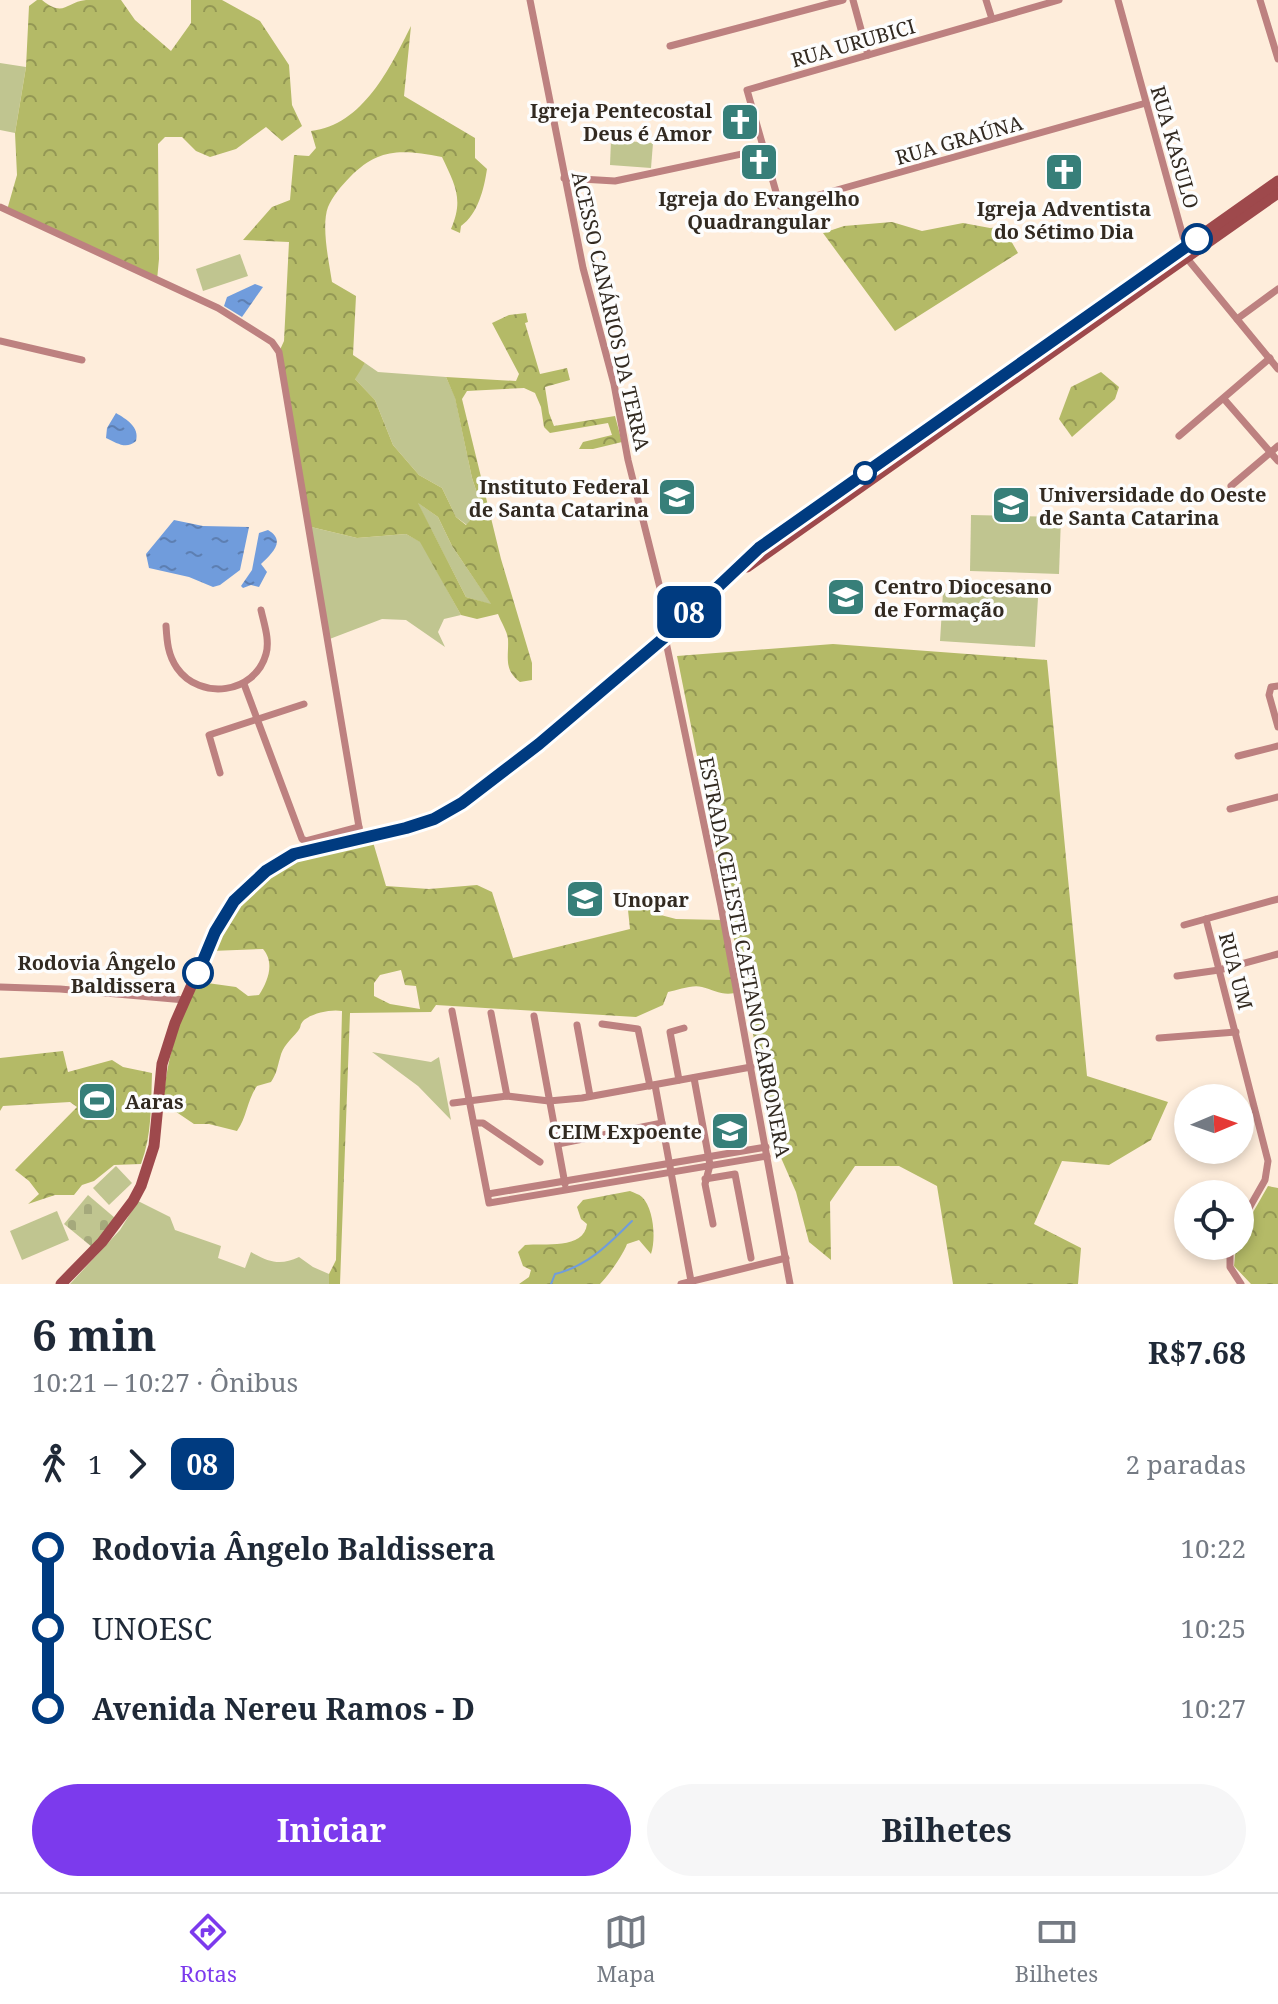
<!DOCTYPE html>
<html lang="pt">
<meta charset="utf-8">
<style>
:root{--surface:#fff;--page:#f6f6f7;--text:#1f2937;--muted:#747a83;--line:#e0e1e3;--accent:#7c3aed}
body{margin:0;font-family:"Noto Serif",serif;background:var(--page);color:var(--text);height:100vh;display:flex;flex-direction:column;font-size:30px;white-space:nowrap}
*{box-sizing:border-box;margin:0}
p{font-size:26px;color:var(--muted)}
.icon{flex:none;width:44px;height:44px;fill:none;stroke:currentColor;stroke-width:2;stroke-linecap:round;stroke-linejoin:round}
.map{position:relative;height:1284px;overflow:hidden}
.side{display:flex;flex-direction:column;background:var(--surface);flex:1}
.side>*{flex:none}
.badge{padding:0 16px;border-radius:12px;font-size:28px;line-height:52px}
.needle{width:52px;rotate:88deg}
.fabs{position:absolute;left:1174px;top:1084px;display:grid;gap:16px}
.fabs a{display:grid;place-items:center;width:80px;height:80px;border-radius:50%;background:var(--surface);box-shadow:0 4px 12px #0003;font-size:40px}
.map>.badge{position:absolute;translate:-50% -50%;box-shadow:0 0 0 4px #fff}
.legs{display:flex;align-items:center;gap:12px;height:88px;padding:0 32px;font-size:26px}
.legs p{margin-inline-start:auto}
.headline{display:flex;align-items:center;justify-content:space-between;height:136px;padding:0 32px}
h1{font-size:44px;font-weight:700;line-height:60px}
.cta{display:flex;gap:16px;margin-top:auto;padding:16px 32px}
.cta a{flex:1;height:92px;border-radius:48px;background:var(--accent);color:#fff;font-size:32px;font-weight:700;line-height:92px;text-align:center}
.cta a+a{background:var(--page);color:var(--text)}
ul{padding:0 32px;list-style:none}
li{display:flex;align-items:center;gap:28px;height:80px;font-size:30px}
li i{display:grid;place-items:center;width:12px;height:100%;margin:0 10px;background:currentColor}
li i::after{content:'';width:20px;height:20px;margin:-10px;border:6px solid;border-radius:50%;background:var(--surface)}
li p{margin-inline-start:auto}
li:first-child i{background:linear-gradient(#0000 50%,currentColor 0)}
li:last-child i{background:linear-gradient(currentColor 50%,#0000 0)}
.menu{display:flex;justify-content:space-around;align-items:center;height:112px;border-top:2px solid var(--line);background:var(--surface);font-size:22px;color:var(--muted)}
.menu a{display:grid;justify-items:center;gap:4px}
.menu .selected{color:var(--accent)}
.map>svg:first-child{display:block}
</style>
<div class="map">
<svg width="1278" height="1284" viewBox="0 0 1278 1284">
<defs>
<pattern id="forest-crowns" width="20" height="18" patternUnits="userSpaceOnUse" patternTransform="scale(2)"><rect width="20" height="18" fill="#b4ba67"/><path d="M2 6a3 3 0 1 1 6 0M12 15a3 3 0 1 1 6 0" fill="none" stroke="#939754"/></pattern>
<pattern id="cemetery-stones" width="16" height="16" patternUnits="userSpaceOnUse" patternTransform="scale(2)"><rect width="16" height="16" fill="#c0c590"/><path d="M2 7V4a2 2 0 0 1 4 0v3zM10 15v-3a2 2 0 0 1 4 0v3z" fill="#a5a97c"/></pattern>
<pattern id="water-ripples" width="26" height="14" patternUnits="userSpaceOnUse" patternTransform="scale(2)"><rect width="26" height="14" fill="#709cdc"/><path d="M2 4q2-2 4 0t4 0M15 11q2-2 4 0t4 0" fill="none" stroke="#5d7fb2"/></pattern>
</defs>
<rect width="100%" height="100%" fill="#feeddb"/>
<g fill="#c0c590">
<polygon points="0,63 26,67 15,133 0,130"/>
<polygon points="611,140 653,143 651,168 610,165"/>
<polygon points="240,254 248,276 203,291 196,269"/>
<polygon points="365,363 378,372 446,377 455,397 472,478 482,508 467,525 456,517 442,488 419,475 393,445 375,400 354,378"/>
<polygon points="417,502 438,517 452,546 492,605 466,597"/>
<polygon points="971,515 1061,517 1059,574 970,571"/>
<polygon points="307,526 357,538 406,534 421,542 461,615 444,619 438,632 445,647 406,620 382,619 327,640"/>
<polygon points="943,592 1038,598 1035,647 940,641"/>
<polygon points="372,1052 431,1062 439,1057 451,1120 418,1086"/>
<polygon points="116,1166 132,1183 109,1205 93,1188"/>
<path d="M138 1201 170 1217 175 1230 221 1246 218 1258 245 1268 251 1252C269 1262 280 1266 299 1257L313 1267 329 1274V1284H70L120 1230Z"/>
<polygon points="57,1211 69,1240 22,1260 10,1231"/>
</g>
<g fill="url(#forest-crowns)" fill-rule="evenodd">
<path d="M37 0H42C64 18 66 2 86 0 97 0 109 0 121 0L135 20 171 51 191 23V0H222L260 21 289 65 292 105 302 126 282 141 266 127 236 149 210 157 196 151 182 137H165L158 144 159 259 157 280 7 210 17 175 15 133 26 67 29 6Z"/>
<path d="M411 26 404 96 475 138V158L487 169C484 189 478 214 461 226L460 233 451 229C464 199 455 185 442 157 402 150 380 147 350 177 342 185 332 197 328 207 321 226 329 262 332 282L356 296 353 355 365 363 355 379 375 400 393 445 419 475 442 488 456 517 466 525 482 508 472 478 455 398 446 377 516 381 519 374 492 323 509 315 526 313 528 322 525 323 540 374 567 368 570 380 545 387 549 413 554 426 615 416 622 442 593 449H579L583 442 612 435 608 423 550 433 544 427 541 407 535 393 524 388 467 391 462 399 501 559 532 663V680L520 682C503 669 509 657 508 639 507 631 501 622 498 614L477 619 461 615 420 542 406 534 357 538 307 526 279 352 284 341 289 242 243 240 272 207 290 200 294 155 309 156 316 148 311 131C363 125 390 68 411 26ZM418 503 438 517 452 546 491 604 466 597Z"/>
<polygon points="892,222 922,231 963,223 990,228 1003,227 1018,253 895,331 823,233 844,226"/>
<polygon points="1101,372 1119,387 1115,399 1072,437 1059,419 1071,387"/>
<polygon points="833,644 1047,660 1087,1076 1168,1102 1151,1140 1109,1165 1062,1161 1034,1224 1081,1248 1078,1284 953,1284 937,1186 899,1166 855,1166 830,1202 831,1260 809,1242 796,1192 775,1144 677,656"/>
<path d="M373 842 386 886 429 889 477 885 492 892 513 958 630 929 628 910 652 905 653 913 676 919 722 920 735 993C722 996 714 990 702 987 693 984 678 990 668 992L663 1005 636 1017 436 1005 431 1012 350 1013 340 1284H329V1274L336 1260 342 1011C331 1009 313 1013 304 1020 299 1025 302 1026 298 1031 290 1041 283 1045 280 1058 277 1068 277 1073 271 1082L257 1086C247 1100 247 1117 237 1131L209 1124H194L163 1103C167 1057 177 1026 196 985L200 982 236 987 248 996 259 995C268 981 275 963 263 949L211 951C224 913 261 870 300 858 324 851 349 847 373 842ZM401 970 405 985 416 986 420 1009 390 1004 374 996V983L380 975Z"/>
<path d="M63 1051 68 1072 112 1060 123 1067 152 1073C151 1104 152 1135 141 1164L114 1165 94 1181 82 1185 74 1195H55L28 1204 39 1194 29 1181 15 1170 77 1107 70 1102 3 1106 0 1111V1058Z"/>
<polygon points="1268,1186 1278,1188 1278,1284 1251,1284 1234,1266 1236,1246 1240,1246 1240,1235"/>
<path d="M630 1191C634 1193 639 1194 642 1197 654 1209 656 1239 651 1254L639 1240 627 1244C623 1255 608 1276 600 1284H519L529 1277 531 1270 523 1266 518 1252 525 1245C544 1243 584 1250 587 1224L581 1219 577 1207 583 1200Z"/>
</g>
<polygon fill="url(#cemetery-stones)" points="88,1195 115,1218 92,1247 64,1224"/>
<g fill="url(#water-ripples)">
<polygon points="255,284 263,287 242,317 224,306 227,297"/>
<path d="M116 413C126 419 140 427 136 441 126 450 117 443 106 438L107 428Z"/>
<polygon points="174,520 203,526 249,527 240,570 220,585 213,587 189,577 149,568 146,554"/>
<path d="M268 530C287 541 271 554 261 564L267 572 259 587 251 585 243 588 241 586 252 570 259 533Z"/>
</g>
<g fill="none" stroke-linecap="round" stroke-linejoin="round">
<path stroke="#709cdc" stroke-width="2" d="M551 1284 555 1274C588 1266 609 1244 632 1221"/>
<g stroke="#bd8180" stroke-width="7">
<polyline points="530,0 583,268 614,384 628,460 664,604 677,624"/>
<polyline points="853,0 868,55"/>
<polyline points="986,0 992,19"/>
<polyline points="1059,0 747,90 780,206 1146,103"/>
<polyline points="1118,0 1190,262 1278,369"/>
<polyline points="1260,0 1278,59"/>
<polyline points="670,46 843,0"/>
<polyline points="564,178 615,181 765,149"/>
<polyline points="0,207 218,308 272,342 279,352 361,839"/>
<polyline points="1237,319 1278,289"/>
<polyline points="0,341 82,360"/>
<polyline points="1224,399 1278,461"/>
<polyline points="1179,436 1270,358"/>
<polyline points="1231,486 1278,446"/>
<path d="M166 626C167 642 168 655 177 668 200 701 255 694 266 654 270 640 264 624 261 610"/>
<polyline points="665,637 721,906 790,1284"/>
<polyline points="244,684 302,839 306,841 359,827"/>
<polyline points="1278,686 1271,687 1269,695 1278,727"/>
<polyline points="1238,756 1278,746"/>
<polyline points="220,773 209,735 304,704"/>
<polyline points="1230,809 1278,797"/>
<polyline points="1206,919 1268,1161 1265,1180 1240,1224"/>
<polyline points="1184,925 1278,899"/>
<polyline points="1177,976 1219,970 1278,954"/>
<polyline points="0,987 60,989 185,1000"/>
<polyline points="452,1011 489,1203 767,1156"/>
<polyline points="491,1013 507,1096"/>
<polyline points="534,1016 565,1184"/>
<polyline points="602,1024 638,1029 650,1086"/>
<polyline points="577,1025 590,1096"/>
<polyline points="1159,1038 1236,1032"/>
<polyline points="694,1078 710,1165 705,1184 713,1224"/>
<polyline points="679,1080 670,1032 684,1028"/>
<polyline points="655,1085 691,1281"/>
<polyline points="453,1103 507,1096 549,1101 582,1098 751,1067"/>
<polyline points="474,1123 483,1123 540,1162"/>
<polyline points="558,1144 662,1123"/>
<polyline points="705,1179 735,1174 751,1258"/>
<polyline points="488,1194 766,1147"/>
<polyline points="1230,1246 1230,1267 1241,1284"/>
<polyline points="681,1284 786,1258"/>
</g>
<g stroke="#9e494c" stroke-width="11">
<polyline points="747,567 1278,193"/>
<polyline points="61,1284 102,1242 133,1201 141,1186 154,1146 162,1064 175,1023 215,932 234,901 249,886 266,871 294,854 406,828 434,819 462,803 539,744 665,637 759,548 1278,181"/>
</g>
</g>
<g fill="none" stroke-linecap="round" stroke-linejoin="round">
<g stroke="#fff" stroke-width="18">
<polyline id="line-1" points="198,973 215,932 234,901 266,871 294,854 406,828 434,819 462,803 539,744 665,637 759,548 1197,239"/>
</g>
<use href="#line-1" stroke="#003b80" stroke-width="12"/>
</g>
<defs>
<g id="church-square" transform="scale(2)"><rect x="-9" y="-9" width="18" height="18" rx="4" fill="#377f79" stroke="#fdfdfd"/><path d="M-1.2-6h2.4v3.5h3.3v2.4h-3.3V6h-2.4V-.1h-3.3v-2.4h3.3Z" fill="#fff"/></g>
<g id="university-square" transform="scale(2)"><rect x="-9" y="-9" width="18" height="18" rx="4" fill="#377f79" stroke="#fdfdfd"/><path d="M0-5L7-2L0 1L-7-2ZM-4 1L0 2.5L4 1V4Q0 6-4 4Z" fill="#fff"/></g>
<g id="school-square" transform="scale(2)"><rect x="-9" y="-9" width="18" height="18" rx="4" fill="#377f79" stroke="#fdfdfd"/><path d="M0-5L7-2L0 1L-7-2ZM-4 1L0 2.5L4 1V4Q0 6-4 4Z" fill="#fff"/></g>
<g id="stadium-square" transform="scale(2)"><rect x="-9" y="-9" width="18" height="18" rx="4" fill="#377f79" stroke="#fdfdfd"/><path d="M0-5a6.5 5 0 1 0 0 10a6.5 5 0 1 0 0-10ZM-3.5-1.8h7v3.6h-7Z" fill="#fff"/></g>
</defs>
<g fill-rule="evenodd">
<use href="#church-square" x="740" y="122"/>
<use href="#church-square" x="759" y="162"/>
<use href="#church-square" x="1064" y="172"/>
<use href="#university-square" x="677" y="497"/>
<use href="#university-square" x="1011" y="505"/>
<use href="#school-square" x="846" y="597"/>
<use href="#university-square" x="585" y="899"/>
<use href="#stadium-square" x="97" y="1101"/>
<use href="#school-square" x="730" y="1131"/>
</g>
<g fill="#fff" stroke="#003b80" stroke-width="4">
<circle cx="1197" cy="239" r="14"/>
<circle cx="865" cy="473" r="10"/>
<circle cx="198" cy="973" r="14"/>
</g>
<g text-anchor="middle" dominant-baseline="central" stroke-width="7" stroke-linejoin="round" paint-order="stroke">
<g font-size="20" fill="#322a21" stroke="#fdfdfd">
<text transform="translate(853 43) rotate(-16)">RUA URUBICI</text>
<text transform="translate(959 140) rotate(-16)">RUA GRAÚNA</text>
<text transform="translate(1175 147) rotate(74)">RUA KASULO</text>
<text transform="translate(611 311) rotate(77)">ACESSO CANÁRIOS DA TERRA</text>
<text transform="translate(745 957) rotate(79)">ESTRADA CELESTE CAETANO CARBONERA</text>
<text transform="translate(1236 971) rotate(75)">RUA UM</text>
</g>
<g font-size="20" font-weight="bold" fill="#322a21" stroke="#fdfdfd" text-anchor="start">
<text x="712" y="110" text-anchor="end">Igreja Pentecostal<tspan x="712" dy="23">Deus é Amor</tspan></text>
<text x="759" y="198" text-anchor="middle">Igreja do Evangelho<tspan x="759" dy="23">Quadrangular</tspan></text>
<text x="1064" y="208" text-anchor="middle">Igreja Adventista<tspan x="1064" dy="23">do Sétimo Dia</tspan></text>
<text x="649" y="486" text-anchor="end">Instituto Federal<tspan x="649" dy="23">de Santa Catarina</tspan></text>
<text x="1039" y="494">Universidade do Oeste<tspan x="1039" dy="23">de Santa Catarina</tspan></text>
<text x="874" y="586">Centro Diocesano<tspan x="874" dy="23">de Formação</tspan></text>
<text x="613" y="899">Unopar</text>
<text x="125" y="1101">Aaras</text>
<text x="702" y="1131" text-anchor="end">CEIM Expoente</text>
</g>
<g font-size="20" font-weight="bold" fill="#322a21" stroke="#fdfdfd" text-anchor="end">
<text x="176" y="962">Rodovia Ângelo<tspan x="176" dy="23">Baldissera</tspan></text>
</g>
</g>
</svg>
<div class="fabs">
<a><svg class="needle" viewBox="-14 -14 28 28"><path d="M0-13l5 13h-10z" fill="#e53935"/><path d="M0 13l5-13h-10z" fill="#747a83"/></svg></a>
<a><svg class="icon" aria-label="locate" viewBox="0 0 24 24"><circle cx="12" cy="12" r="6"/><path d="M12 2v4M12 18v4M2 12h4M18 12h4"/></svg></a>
</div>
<b class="badge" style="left:689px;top:612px;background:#003b80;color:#fff">08</b>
</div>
<section class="side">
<div class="headline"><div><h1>6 min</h1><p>10:21 – 10:27 · Ônibus</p></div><b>R$7.68</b></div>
<div class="legs"><svg class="icon" aria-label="walk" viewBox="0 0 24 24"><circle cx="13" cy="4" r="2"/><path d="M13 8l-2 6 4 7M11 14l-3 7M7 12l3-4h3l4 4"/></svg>1<svg class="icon" aria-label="forward" viewBox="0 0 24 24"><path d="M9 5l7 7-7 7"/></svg><b class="badge" style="background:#003b80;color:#fff">08</b><p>2 paradas</p></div>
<ul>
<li><i style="color:#003b80"></i><b>Rodovia Ângelo Baldissera</b><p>10:22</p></li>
<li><i style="color:#003b80"></i><span>UNOESC</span><p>10:25</p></li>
<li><i style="color:#003b80"></i><b>Avenida Nereu Ramos - D</b><p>10:27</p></li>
</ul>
<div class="cta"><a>Iniciar</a><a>Bilhetes</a></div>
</section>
<nav class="menu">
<a class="selected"><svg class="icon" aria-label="directions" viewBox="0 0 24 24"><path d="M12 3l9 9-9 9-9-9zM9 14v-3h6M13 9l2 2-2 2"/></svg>Rotas</a>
<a><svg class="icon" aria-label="map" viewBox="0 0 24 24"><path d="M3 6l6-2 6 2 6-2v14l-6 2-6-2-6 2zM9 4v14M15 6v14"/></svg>Mapa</a>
<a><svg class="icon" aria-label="tickets" viewBox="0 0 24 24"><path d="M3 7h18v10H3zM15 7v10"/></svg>Bilhetes</a>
</nav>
